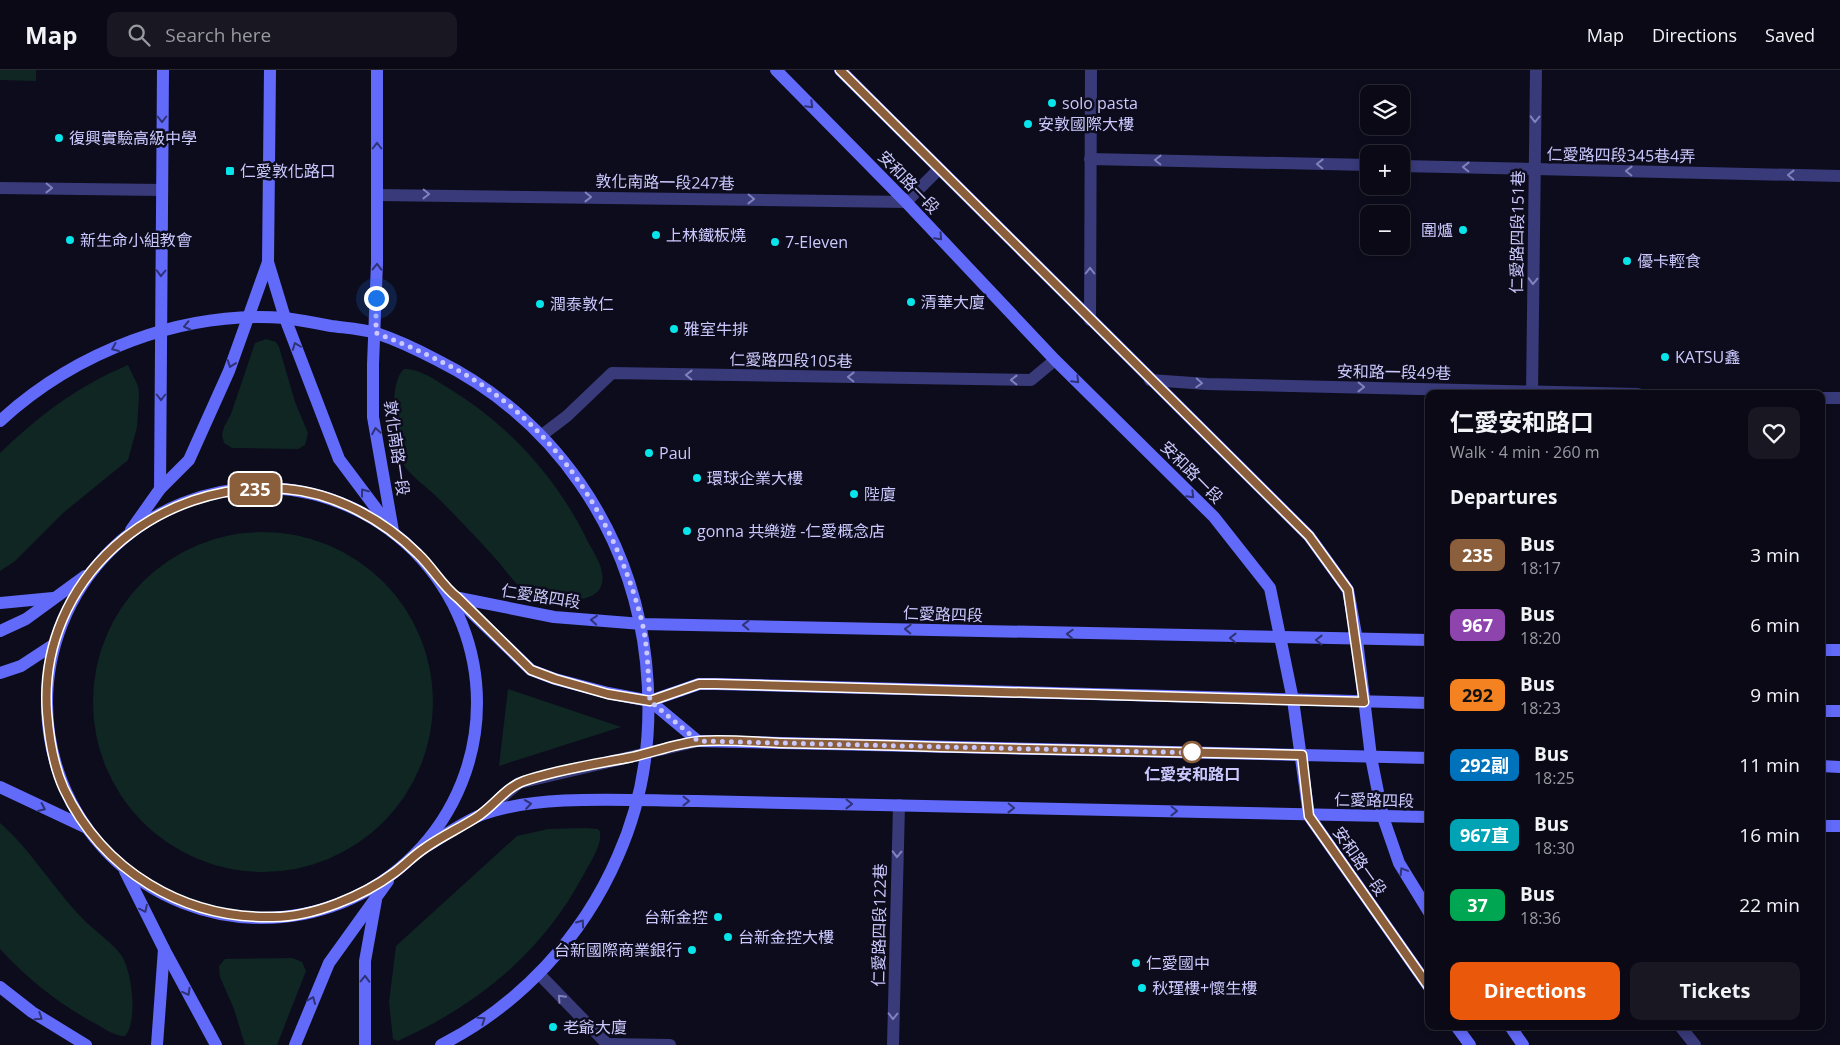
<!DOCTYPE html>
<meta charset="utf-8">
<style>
:root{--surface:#0a0915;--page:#181722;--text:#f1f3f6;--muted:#999aa0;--line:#2a2a34;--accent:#ea580c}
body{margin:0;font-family:"Open Sans","Noto Sans TC",sans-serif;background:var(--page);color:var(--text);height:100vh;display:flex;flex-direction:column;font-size:19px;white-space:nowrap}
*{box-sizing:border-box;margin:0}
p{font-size:16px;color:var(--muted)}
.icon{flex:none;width:28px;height:28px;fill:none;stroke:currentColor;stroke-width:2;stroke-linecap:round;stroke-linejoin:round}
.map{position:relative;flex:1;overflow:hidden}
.sheet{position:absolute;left:1425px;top:320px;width:400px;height:640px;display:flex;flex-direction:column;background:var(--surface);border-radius:10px;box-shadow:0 2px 8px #0003,0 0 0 1px var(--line)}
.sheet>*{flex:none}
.badge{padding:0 10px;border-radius:8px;font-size:18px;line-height:32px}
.tools{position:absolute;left:1360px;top:15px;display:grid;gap:10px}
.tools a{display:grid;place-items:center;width:50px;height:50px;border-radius:10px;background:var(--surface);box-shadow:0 2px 8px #0003,0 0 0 1px var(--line);font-size:25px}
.you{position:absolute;width:25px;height:25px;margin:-12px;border:4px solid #fff;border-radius:50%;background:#1a73e8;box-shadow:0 0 0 8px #1a73e833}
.map>.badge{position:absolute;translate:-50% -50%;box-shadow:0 0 0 2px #fff}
h2{padding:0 25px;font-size:19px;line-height:45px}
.round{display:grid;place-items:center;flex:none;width:52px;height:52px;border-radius:10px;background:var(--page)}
.head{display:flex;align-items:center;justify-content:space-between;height:85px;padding:0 25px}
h1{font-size:24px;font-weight:700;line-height:38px}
.button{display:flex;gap:10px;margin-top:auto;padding:10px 25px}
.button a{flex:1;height:58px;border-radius:10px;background:var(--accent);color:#fff;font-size:20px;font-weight:700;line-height:58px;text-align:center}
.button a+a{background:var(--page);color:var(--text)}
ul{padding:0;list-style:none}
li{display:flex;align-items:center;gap:15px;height:70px;padding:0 25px}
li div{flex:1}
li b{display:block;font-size:19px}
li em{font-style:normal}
li .badge{min-width:55px;font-weight:700;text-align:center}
header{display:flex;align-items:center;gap:30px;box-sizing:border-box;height:70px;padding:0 25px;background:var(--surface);border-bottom:1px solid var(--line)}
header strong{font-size:24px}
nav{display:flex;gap:28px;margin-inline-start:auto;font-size:18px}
.search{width:350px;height:45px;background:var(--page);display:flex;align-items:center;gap:12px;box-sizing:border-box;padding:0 18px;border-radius:10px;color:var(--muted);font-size:19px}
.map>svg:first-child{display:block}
</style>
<header>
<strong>Map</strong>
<div class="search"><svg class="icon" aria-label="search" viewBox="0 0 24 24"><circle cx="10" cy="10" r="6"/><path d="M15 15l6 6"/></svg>Search here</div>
<nav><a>Map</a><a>Directions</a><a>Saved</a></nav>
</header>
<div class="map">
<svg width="1840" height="975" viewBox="0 0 1840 975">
<rect width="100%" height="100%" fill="#0d0c1c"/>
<g fill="#0f2623">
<polygon points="0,0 36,0 36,11 0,10"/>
<polygon points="266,269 276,272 279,277 295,332 308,363 305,375 298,379 232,378 224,373 222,365 224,357 231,344 255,273"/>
<path d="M128 295 138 316 139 325 137 357 128 390 63 443 15 491 0 501V383C40 345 76 317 128 295Z"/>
<path d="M404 299C418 298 434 309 445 316 507 353 557 407 588 472 593 481 601 493 602 503 609 541 545 531 526 521 514 514 505 499 495 488 477 468 458 448 438 428 429 419 408 404 403 393 395 374 387 314 404 299Z"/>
<circle cx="263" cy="632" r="170"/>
<polygon points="508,619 621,657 499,696"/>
<path d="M0 753C31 780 53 818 82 848 93 860 116 875 123 888 132 905 138 951 125 966 114 966 105 959 96 954 59 934 29 910 0 879Z"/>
<path d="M586 758 598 759 600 762C602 776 590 792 584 804 542 883 479 934 398 971L393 969 389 932 396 876 517 766 548 759Z"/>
<polygon points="292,888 302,892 306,901 277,975 245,975 234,939 220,907 219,896 225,889"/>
</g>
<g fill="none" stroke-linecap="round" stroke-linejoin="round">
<g stroke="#383a7a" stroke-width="12">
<polyline points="1090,89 1369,95"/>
<polyline points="1401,96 1840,106"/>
<polyline points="0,118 162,120"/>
<polyline points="377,125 906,132 939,99"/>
<polyline points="1090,250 1091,0"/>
<polyline points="1150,310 1207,314 1638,324"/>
<polyline points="1532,324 1536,0"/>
<polyline points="1821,328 1840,328"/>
<polyline points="481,745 519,713 698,671"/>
<polyline points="539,904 608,975"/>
<polyline points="1680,956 1695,975"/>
<polyline points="607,974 670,975"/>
<polyline points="893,975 899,735"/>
</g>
<polyline stroke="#383a7a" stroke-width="12" points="542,365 567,346 612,303 1031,310 1055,290"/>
<g stroke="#626afa" stroke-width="12">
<polyline points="377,0 377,193 373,294 373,347 393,461"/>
<polyline points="776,0 906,132 1055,290 1214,447 1270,518 1293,630 1309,746 1429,917"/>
<polyline points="840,0 1309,466 1348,520 1357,570 1371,687 1383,747 1399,793 1429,842"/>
<polyline points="268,192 285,248 339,389 390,457"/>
<path d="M0 351C75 282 182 240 285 248 300 250 316 253 331 256 346 258 362 259 376 263 397 270 418 280 437 290 555 349 632 461 646 592 653 659 646 723 618 786 583 867 520 935 441 975"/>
<circle cx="262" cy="633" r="215"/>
<polyline points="160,419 163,0"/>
<polyline points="131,460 160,419 189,390 229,301 268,192 270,0"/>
<polyline points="450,522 531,600 555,609 608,623 650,631 699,614 715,614 1429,633"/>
<polyline points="459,528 554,547 642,554 1429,570"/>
<polyline points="0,533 53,528"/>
<polyline points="0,561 26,549 85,506"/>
<polyline points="1821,580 1840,580"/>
<polyline points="0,603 21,596 53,575"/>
<polyline points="650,631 698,671 1429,688"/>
<polyline points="1821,641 1840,641"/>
<polyline points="1821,696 1840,697"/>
<polyline points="0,717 85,757"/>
<polyline points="1821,756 1840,756"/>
<path d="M429 775C445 765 463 752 481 745 538 723 635 731 697 731L1429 747"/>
<polyline points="125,801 164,879 216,975"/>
<polyline points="0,917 32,942 86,975"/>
<polyline points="1456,956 1470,975"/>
<polyline points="1510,956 1523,975"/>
<polyline points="157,975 164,879"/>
<polyline points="295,975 329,893 388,811"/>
<polyline points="365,975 365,891 376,830"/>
</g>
</g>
<defs><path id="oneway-chevron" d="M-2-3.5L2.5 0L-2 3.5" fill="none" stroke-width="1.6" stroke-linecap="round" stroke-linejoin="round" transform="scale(1.25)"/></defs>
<g stroke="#2f3275">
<use href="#oneway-chevron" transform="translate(810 35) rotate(45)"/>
<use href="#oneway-chevron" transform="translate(162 49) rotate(90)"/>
<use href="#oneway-chevron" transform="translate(377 76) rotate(-90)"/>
<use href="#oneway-chevron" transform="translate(939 167) rotate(47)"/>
<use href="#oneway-chevron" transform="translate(377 197) rotate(-89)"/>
<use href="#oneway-chevron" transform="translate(161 203) rotate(91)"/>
<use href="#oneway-chevron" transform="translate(187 256) rotate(168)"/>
<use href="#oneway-chevron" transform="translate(296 276) rotate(-111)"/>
<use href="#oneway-chevron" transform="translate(115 278) rotate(156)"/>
<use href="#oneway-chevron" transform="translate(231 294) rotate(110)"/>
<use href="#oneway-chevron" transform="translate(1076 310) rotate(45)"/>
<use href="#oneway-chevron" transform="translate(161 327) rotate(90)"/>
<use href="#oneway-chevron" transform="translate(376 361) rotate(-100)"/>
<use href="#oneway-chevron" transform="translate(364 422) rotate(-127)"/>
<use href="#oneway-chevron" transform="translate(1191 425) rotate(45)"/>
<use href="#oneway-chevron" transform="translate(594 550) rotate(-175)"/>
<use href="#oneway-chevron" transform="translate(746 555) rotate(-179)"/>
<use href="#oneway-chevron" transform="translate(908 559) rotate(-178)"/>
<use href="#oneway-chevron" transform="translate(1070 564) rotate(-178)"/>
<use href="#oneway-chevron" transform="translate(1233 568) rotate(-179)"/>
<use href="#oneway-chevron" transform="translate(1319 570) rotate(-179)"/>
<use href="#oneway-chevron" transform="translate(686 731)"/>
<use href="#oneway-chevron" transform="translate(528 734) rotate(-8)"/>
<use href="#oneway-chevron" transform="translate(849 734) rotate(1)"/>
<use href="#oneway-chevron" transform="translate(42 738) rotate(25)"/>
<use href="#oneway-chevron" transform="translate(1011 738) rotate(1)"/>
<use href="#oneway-chevron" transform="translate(1174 741) rotate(1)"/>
<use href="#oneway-chevron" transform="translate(1403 801) rotate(-121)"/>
<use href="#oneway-chevron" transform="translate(144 839) rotate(64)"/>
<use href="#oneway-chevron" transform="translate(581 853) rotate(-54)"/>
<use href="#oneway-chevron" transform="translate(365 909) rotate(-89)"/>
<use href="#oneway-chevron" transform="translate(187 922) rotate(61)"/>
<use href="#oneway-chevron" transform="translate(312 930) rotate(-67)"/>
<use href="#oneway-chevron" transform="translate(39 947) rotate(34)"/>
<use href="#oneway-chevron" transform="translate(482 950) rotate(-34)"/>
</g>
<g stroke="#8181bc">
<use href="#oneway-chevron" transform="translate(1535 49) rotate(91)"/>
<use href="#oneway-chevron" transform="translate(1158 90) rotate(-179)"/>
<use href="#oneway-chevron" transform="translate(1320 94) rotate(-179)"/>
<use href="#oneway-chevron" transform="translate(1466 97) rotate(-179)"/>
<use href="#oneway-chevron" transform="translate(1629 101) rotate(-179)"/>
<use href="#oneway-chevron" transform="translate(1791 105) rotate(-179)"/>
<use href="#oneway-chevron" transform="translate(49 118) rotate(1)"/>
<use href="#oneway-chevron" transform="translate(426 124) rotate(1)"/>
<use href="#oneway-chevron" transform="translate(588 127) rotate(1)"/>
<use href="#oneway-chevron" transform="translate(751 129) rotate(1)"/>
<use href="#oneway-chevron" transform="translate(1090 201) rotate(-90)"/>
<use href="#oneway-chevron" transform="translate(1533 211) rotate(91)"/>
<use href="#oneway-chevron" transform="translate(689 305) rotate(-179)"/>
<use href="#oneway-chevron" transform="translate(851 307) rotate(-179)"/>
<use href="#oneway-chevron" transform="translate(1014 310) rotate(-179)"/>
<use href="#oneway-chevron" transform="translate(1199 313) rotate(3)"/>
<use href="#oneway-chevron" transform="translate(1361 317) rotate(1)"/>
<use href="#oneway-chevron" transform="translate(897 784) rotate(91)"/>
<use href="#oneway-chevron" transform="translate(561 928) rotate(-133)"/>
<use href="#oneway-chevron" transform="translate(893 946) rotate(91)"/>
</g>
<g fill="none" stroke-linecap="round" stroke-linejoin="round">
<g stroke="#fff" stroke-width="11">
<path id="line" d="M840 0 1309 466 1348 520 1364 632 715 614H699L650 631 608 624 555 609 531 600 458 528C442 516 433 498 418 484 384 450 335 423 286 419 157 408 38 509 47 642 49 668 53 695 64 719 103 801 183 849 273 847 313 847 363 826 394 803 405 795 414 785 425 778 442 766 460 758 477 747 493 737 506 717 524 711 559 699 597 694 632 687 654 682 678 673 700 671 726 669 754 672 780 673 834 674 887 675 941 677 1061 680 1182 682 1302 685L1309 746 1429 917"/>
</g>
<use href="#line" stroke="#8b5e3c" stroke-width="8"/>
<path stroke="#cac8fd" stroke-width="5" stroke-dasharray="0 9" d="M376 228V263C404 274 432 286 459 301 553 353 616 449 642 552 648 577 648 605 650 631L698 671 1200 683 1192 682"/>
</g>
<g fill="#07e5eb" stroke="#0d0c1c" stroke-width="2">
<circle cx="1052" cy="33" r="5"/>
<circle cx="1028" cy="54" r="5"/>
<circle cx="59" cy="68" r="5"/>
<rect x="225" y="96" width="10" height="10" rx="2.5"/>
<circle cx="1463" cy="160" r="5"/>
<circle cx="656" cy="165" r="5"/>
<circle cx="70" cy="170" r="5"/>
<circle cx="775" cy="172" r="5"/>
<circle cx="1627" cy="191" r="5"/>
<circle cx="911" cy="232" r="5"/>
<circle cx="540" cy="234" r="5"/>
<circle cx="674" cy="259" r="5"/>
<circle cx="1665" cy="287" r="5"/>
<circle cx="649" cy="383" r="5"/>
<circle cx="697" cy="408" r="5"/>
<circle cx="854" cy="424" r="5"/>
<circle cx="687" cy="461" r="5"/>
<circle cx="718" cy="847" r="5"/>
<circle cx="728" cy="867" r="5"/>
<circle cx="692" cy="880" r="5"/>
<circle cx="1136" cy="893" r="5"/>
<circle cx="1142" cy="918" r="5"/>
<circle cx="553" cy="957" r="5"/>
</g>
<circle fill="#fff" stroke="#8b5e3c" stroke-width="2.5" cx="1192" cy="682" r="10"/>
<g text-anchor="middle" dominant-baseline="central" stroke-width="5" stroke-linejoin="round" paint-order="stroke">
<g font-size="16" fill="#cac8fd" stroke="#0d0c1c" text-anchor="start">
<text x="1062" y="33">solo pasta</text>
<text x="1038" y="54">安敦國際大樓</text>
<text x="69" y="68">復興實驗高級中學</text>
<text x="240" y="101">仁愛敦化路口</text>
<text x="1453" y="160" text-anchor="end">圍爐</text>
<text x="666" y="165">上林鐵板燒</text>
<text x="80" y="170">新生命小組教會</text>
<text x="785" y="172">7-Eleven</text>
<text x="1637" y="191">優卡輕食</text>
<text x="921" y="232">清華大廈</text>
<text x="550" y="234">潤泰敦仁</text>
<text x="684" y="259">雅室牛排</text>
<text x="1675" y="287">KATSU鑫</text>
<text x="659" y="383">Paul</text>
<text x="707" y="408">環球企業大樓</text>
<text x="864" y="424">陛廈</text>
<text x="697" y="461">gonna 共樂遊 -仁愛概念店</text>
<text x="708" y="847" text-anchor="end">台新金控</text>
<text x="738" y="867">台新金控大樓</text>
<text x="682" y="880" text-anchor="end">台新國際商業銀行</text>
<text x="1146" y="893">仁愛國中</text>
<text x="1152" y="918">秋瑾樓+懷生樓</text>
<text x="563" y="957">老爺大廈</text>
</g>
<g font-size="16" fill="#cac8fd" stroke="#0d0c1c">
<text transform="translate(1621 85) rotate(1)">仁愛路四段345巷4弄</text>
<text transform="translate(665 112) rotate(1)">敦化南路一段247巷</text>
<text transform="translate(909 112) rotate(46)">安和路一段</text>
<text transform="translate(1517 162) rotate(-89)">仁愛路四段151巷</text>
<text transform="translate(791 290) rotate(1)">仁愛路四段105巷</text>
<text transform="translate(1394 302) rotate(1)">安和路一段49巷</text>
<text transform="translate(397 378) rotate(82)">敦化南路一段</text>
<text transform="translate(1192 402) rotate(45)">安和路一段</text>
<text transform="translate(541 526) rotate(9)">仁愛路四段</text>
<text transform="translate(943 544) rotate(2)">仁愛路四段</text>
<text transform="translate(1374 730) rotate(1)">仁愛路四段</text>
<text transform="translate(1360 791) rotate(55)">安和路一段</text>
<text transform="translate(879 855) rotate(-89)">仁愛路四段122巷</text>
</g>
<g font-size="16" font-weight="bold" fill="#cac8fd" stroke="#0d0c1c">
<text x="1192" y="704">仁愛安和路口</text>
</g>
</g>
</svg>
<div class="tools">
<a><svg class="icon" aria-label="layers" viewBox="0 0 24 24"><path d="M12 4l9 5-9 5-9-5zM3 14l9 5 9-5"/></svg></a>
<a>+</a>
<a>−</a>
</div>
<div class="you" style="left:376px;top:228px"></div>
<b class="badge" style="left:255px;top:419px;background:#8b5e3c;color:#fff">235</b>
<section class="sheet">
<div class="head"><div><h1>仁愛安和路口</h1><p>Walk · 4 min · 260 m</p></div><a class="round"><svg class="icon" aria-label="heart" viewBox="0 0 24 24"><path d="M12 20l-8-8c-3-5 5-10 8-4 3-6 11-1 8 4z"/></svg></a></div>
<h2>Departures</h2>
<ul>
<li><span class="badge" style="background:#8b5e3c;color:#fff">235</span><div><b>Bus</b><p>18:17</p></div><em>3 min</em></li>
<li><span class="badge" style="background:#8e44ad;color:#fff">967</span><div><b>Bus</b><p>18:20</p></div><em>6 min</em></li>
<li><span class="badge" style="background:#f58220;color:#111">292</span><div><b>Bus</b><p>18:23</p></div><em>9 min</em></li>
<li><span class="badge" style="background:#0072bc;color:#fff">292副</span><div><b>Bus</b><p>18:25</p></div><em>11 min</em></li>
<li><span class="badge" style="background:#00a3b4;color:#fff">967直</span><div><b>Bus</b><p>18:30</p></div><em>16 min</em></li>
<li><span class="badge" style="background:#00a651;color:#fff">37</span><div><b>Bus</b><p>18:36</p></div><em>22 min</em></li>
</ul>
<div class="button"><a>Directions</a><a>Tickets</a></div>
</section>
</div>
